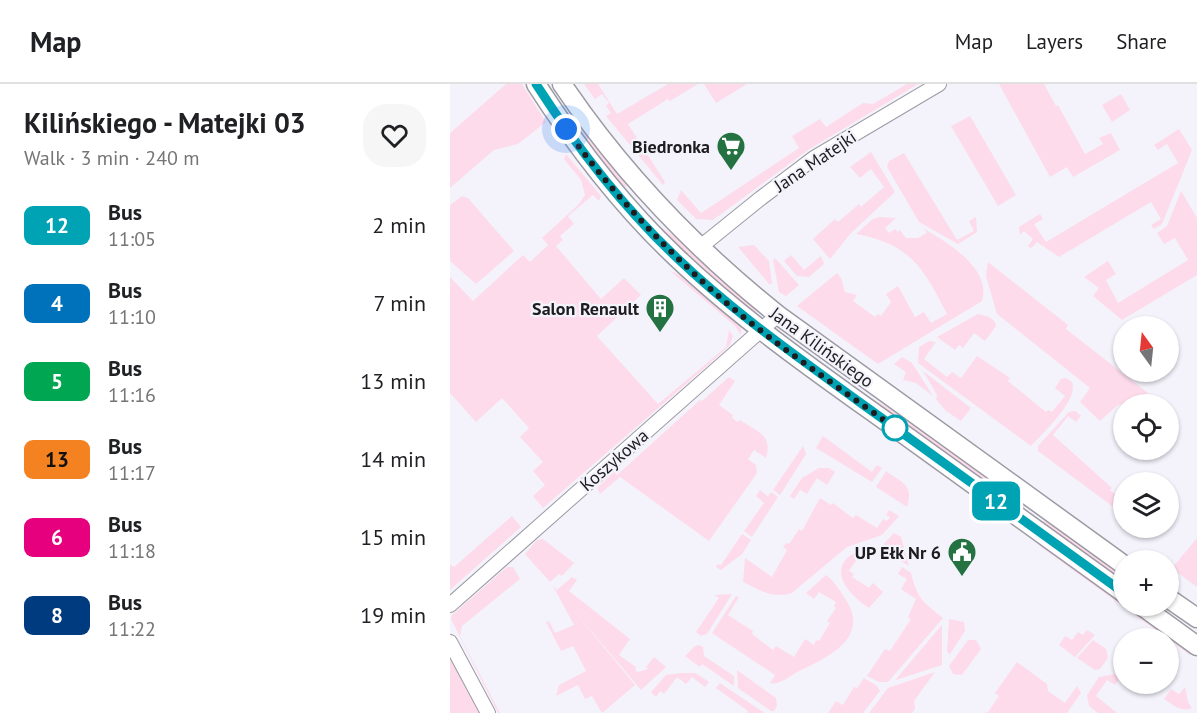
<!DOCTYPE html>
<meta charset="utf-8">
<style>
:root{--surface:#fff;--page:#f6f6f6;--text:#202124;--muted:#757577;--line:#e0e0e0}
body{margin:0;font-family:"PT Sans",sans-serif;background:var(--page);color:var(--text);height:100vh;display:flex;flex-direction:column;font-size:22px;white-space:nowrap}
*{box-sizing:border-box;margin:0}
p{font-size:20px;color:var(--muted)}
.icon{flex:none;width:33px;height:33px;fill:none;stroke:currentColor;stroke-width:2;stroke-linecap:round;stroke-linejoin:round}
.map{position:relative;flex:1;overflow:hidden}
.drawer{display:flex;flex-direction:column;background:var(--surface);width:450px}
.drawer>*{flex:none}
.badge{padding:0 12px;border-radius:9px;font-size:21px;line-height:39px}
.needle{width:39px;rotate:345deg}
.tools{position:absolute;left:663px;top:232px;display:grid;gap:12px}
.tools a{display:grid;place-items:center;width:66px;height:66px;border-radius:50%;background:var(--surface);box-shadow:0 2px 4px #0004;font-size:30px}
.you{position:absolute;width:30px;height:30px;margin:-15px;border:4px solid #fff;border-radius:50%;background:#1a73e8;box-shadow:0 0 0 9px #1a73e833}
.map>.badge{position:absolute;translate:-50% -50%;box-shadow:0 0 0 3px #fff}
.round{display:grid;place-items:center;flex:none;width:63px;height:63px;border-radius:24px;background:var(--page)}
.headline{display:flex;align-items:center;justify-content:space-between;height:102px;padding:0 24px}
h1{font-size:28px;font-weight:700;line-height:45px}
ul{padding:0;list-style:none}
li{display:flex;align-items:center;gap:18px;height:78px;padding:0 24px}
li div{flex:1}
li b{display:block;font-size:22px}
li em{font-style:normal}
li .badge{min-width:66px;font-weight:700;text-align:center}
header{display:flex;align-items:center;gap:36px;box-sizing:border-box;height:84px;padding:0 30px;background:var(--surface);border-bottom:2px solid var(--line)}
header strong{font-size:28px}
nav{display:flex;gap:33px;margin-inline-start:auto;font-size:21px}
main{display:flex;flex:1;min-height:0}
.map>svg:first-child{display:block}
</style>
<header>
<strong>Map</strong>
<nav><a>Map</a><a>Layers</a><a>Share</a></nav>
</header>
<main>
<section class="drawer">
<div class="headline"><div><h1>Kilińskiego - Matejki 03</h1><p>Walk · 3 min · 240 m</p></div><a class="round"><svg class="icon" aria-label="heart" viewBox="0 0 24 24"><path d="M12 20l-8-8c-3-5 5-10 8-4 3-6 11-1 8 4z"/></svg></a></div>
<ul>
<li><span class="badge" style="background:#00a3b4;color:#fff">12</span><div><b>Bus</b><p>11:05</p></div><em>2 min</em></li>
<li><span class="badge" style="background:#0072bc;color:#fff">4</span><div><b>Bus</b><p>11:10</p></div><em>7 min</em></li>
<li><span class="badge" style="background:#00a651;color:#fff">5</span><div><b>Bus</b><p>11:16</p></div><em>13 min</em></li>
<li><span class="badge" style="background:#f58220;color:#111">13</span><div><b>Bus</b><p>11:17</p></div><em>14 min</em></li>
<li><span class="badge" style="background:#e6007e;color:#fff">6</span><div><b>Bus</b><p>11:18</p></div><em>15 min</em></li>
<li><span class="badge" style="background:#003b80;color:#fff">8</span><div><b>Bus</b><p>11:22</p></div><em>19 min</em></li>
</ul>
</section>
<div class="map">
<svg width="747" height="629" viewBox="0 0 747 629">
<rect width="100%" height="100%" fill="#f4f3fc"/>
<g fill="#fddbeb">
<polygon points="56,0 72,0 96,38 68,60 44,66 0,104 0,49"/>
<polygon points="134,0 148,0 167,30 218,0 248,0 220,17 218,15 178,40 215,98 213,101 156,32 161,29 156,22 159,19 152,10 145,15"/>
<polygon points="254,0 297,0 266,19"/>
<polygon points="457,0 468,0 358,66 263,136 246,135 227,116 231,106 251,129 349,64 342,52 370,35 376,43 413,19 423,20"/>
<polygon points="549,0 594,0 606,22 608,21 635,70 653,60 649,54 661,49 670,66 623,93 617,83 600,93"/>
<polygon points="671,10 680,26 662,38 652,21"/>
<polygon points="520,32 566,111 548,122 501,42"/>
<polygon points="132,41 180,102 169,103 125,46"/>
<polygon points="729,45 742,66 712,140 704,145 701,141 711,135 701,118 609,173 587,158 581,164 578,162 583,155 574,147 570,151 569,143 590,130 593,135 584,140 596,158 728,79 717,60 708,66 704,61"/>
<polygon points="421,68 445,108 400,150 380,175 363,155 385,135 388,138 409,120 411,123 434,103 421,85 410,94 400,83"/>
<polygon points="454,69 507,156 524,147 519,137 526,133 527,148 508,160 469,138 437,83 439,77"/>
<polygon points="116,70 151,112 149,117 143,111 118,132 124,140 110,152 113,156 106,162 151,215 174,194 191,211 147,252 208,320 276,263 279,246 283,252 280,261 258,281 93,424 83,412 95,401 83,387 93,378 70,353 79,344 52,314 26,338 0,309 0,193 23,217 73,171 80,178 98,161 92,154 129,120 135,111 131,96 114,75"/>
<polygon points="731,107 747,134 747,191 672,236 643,212 649,204 634,193 658,177 666,190 656,196 668,219 738,176 725,154 714,160 707,149 717,142"/>
<polygon points="12,112 18,114 64,167 26,200 0,177 0,121"/>
<polygon points="186,119 209,142 232,157 306,225 307,230 305,232 225,164"/>
<path d="M429 133 446 134 435 144 439 149 445 145 448 148 450 146 456 154H468L477 149 473 144C496 158 542 184 532 217L428 280 347 222 387 189 391 194 395 208 407 211 403 217 425 233 428 230 431 232 441 218 436 210 448 202 465 233 474 228 481 239 497 230C473 183 460 160 406 150L423 135Z"/>
<polygon points="304,161 319,177 322,200 319,200 288,163"/>
<polygon points="341,171 354,186 371,172 374,180 359,193 347,192 334,177"/>
<polygon points="325,174 349,201 336,212 329,208 323,176"/>
<polygon points="538,178 618,241 616,245 698,309 692,316 668,321 650,337 630,318 640,304 547,230 536,192"/>
<polygon points="219,186 237,195 288,238 291,244 291,251 285,242"/>
<polygon points="528,230 539,233 545,238 546,242 535,257 524,249 513,264 509,261 505,266 487,253"/>
<path d="M479 257 486 258 474 275 497 293 502 288 511 294 527 272 560 294 558 297 596 328 598 326 602 328 615 312 605 304 611 295 616 294 622 298C629 316 593 349 581 362L468 279 469 263Z"/>
<polygon points="345,260 418,312 468,341 577,420 572,427 343,262"/>
<polygon points="452,273 462,279 483,312 466,299 453,296 456,288 444,280"/>
<polygon points="473,287 521,324 511,337 496,327 486,315 487,311"/>
<path d="M279 293 285 297 269 321 283 331 282 334 288 338 290 336C307 348 323 350 316 374L304 366 298 375 306 381 307 389 259 457 170 393 150 410 147 404 164 388 167 391 250 316 252 317Z"/>
<polygon points="625,327 631,332 626,338 618,332 603,351 662,404 660,406 669,413 662,422 588,367 588,362 619,328"/>
<polygon points="373,352 422,388 427,381 432,384 422,398 366,364"/>
<polygon points="353,362 356,370 330,411 323,406"/>
<polygon points="369,384 379,384 385,388 377,401 367,394 357,410 350,406 344,415 340,412 352,394"/>
<path d="M436 387C452 399 464 400 457 423L426 403Z"/>
<polygon points="310,406 318,412 321,408 328,413 302,453 294,447 314,419 306,412"/>
<path d="M370 414 381 421 383 419C389 423 395 429 403 434L406 431 427 444 433 435 437 437 440 433 436 431 439 426 449 432 432 451 397 463 342 509C323 515 309 506 293 498L295 474 322 493 337 466 333 463 336 459 339 460 349 445 352 447Z"/>
<polygon points="62,432 71,443 0,506 0,480 4,483"/>
<polygon points="596,434 673,490 673,501 591,441"/>
<polygon points="444,449 451,453 459,482 430,464"/>
<polygon points="292,450 301,456 292,470 271,486 266,483 268,480 271,481"/>
<polygon points="747,454 747,503 724,486 723,483"/>
<polygon points="93,455 124,479 112,492 109,490 100,498 75,470 87,456"/>
<polygon points="587,460 596,462 673,518 674,522 678,522 741,568 740,571"/>
<path d="M420 463 425 466 418 476 409 472 399 487 404 490 402 493 419 504 423 499 433 508 419 524C389 504 375 475 420 463Z"/>
<polygon points="57,483 63,483 70,495 12,542 10,552 50,629 48,629 1,535 2,531"/>
<path d="M452 483 461 489C468 516 472 517 493 534L438 598H429L417 592 435 565 440 567 461 535 458 533 466 515 451 505 457 495 448 490Z"/>
<path d="M376 491C384 497 389 505 394 513 422 552 380 573 349 587 340 592 331 601 320 599L325 591 262 549 286 512 289 513 278 531 303 547 302 550 323 566 326 562 344 573 355 555 364 561 366 556 369 557 380 539 377 537 386 524 384 522 386 518 369 508 364 515 356 509Z"/>
<polygon points="122,493 127,496 119,507 180,555 169,571 186,583 185,586 188,588 198,585 196,583 204,573 216,583 191,606 121,523 185,601 152,629 142,612 135,615 128,601 106,612 109,601 136,587 123,562 111,567 96,538 99,537 105,549 124,541 103,502 107,506"/>
<polygon points="282,510 257,550 251,552 246,548 269,514 264,511"/>
<polygon points="499,535 514,538 515,547 500,570 497,568"/>
<polygon points="492,541 492,581 446,596 446,595"/>
<polygon points="637,546 645,551 625,573 609,561 615,552 622,556 628,548 633,551"/>
<polygon points="518,556 526,556 531,565 512,591 503,590 499,582"/>
<polygon points="643,556 656,565 658,574 650,585 645,586 627,574"/>
<polygon points="249,561 253,563 254,572 284,592 284,602 252,580 250,583 235,572 245,562"/>
<polygon points="0,570 31,629 0,629"/>
<polygon points="567,578 597,600 598,607 615,619 627,602 631,609 617,629 534,629 538,628 549,612 545,609"/>
<polygon points="287,586 326,614 327,622 324,627 321,627 288,604"/>
<polygon points="485,588 464,617 465,625 462,629 419,629 438,604"/>
<polygon points="231,589 245,589 259,598 255,603 242,593 236,600 227,593 214,610 210,607 206,613 201,608 216,591"/>
<polygon points="664,590 671,593 665,601 657,596 646,612 667,629 648,629 639,622 637,611 649,593"/>
<polygon points="414,594 427,602 430,607 413,629 378,629 386,617 393,621 404,603 407,604"/>
<polygon points="270,599 313,628 314,629 297,629 298,627 266,604"/>
<path d="M735 603 738 618 742 624C732 629 723 621 714 615L721 605 729 610Z"/>
</g>
<g fill="none" stroke-linecap="round" stroke-linejoin="round">
<g stroke="#9c9ba3" stroke-width="16">
<g id="minor">
<polyline points="249,164 311,114 364,74 489,0"/>
<polyline points="0,521 328,231"/>
<polyline points="0,558 38,629"/>
</g>
</g>
<g stroke="#9c9ba3" stroke-width="21">
<g id="tertiary">
<path d="M86 0C126 62 172 122 226 173 292 236 367 288 441 341 518 397 596 453 674 509"/>
<path d="M112 0C172 89 244 164 328 231L674 481"/>
<polyline points="718,514 747,534"/>
<polyline points="692,522 747,562"/>
</g>
</g>
<use href="#minor" stroke="#fff" stroke-width="14"/>
<use href="#tertiary" stroke="#fff" stroke-width="18"/>
</g>
<g fill="none" stroke-linecap="round" stroke-linejoin="round">
<g stroke="#fff" stroke-width="14">
<path id="line" d="M86 0C126 62 172 122 226 173 282 227 345 271 408 317 496 381 585 445 674 509"/>
</g>
<use href="#line" stroke="#00a3b4" stroke-width="9"/>
<path stroke="#1d1d20" stroke-width="6" stroke-dasharray="0 10.8" d="M116 45C161 108 214 164 273 216 327 262 387 302 445 344"/>
</g>
<defs>
<g id="supermarket-pin" transform="scale(1.5)"><path d="M0 17L-7.5 6A9.5 9.5 0 1 1 7.5 6Z" fill="#247241" stroke="#f4f3fc"/><path d="M-6-5.5h2.5l.6 2H6L4.5 2H-2.5L-4.4-4H-6ZM-1.5 3.2a1.3 1.3 0 1 0 .1 0ZM3 3.2a1.3 1.3 0 1 0 .1 0Z" fill="#fff"/></g>
<g id="building-pin" transform="scale(1.5)"><path d="M0 17L-7.5 6A9.5 9.5 0 1 1 7.5 6Z" fill="#247241" stroke="#f4f3fc"/><path d="M-4-6H4V6H1V3H-1V6H-4ZM-2.5-4.3h1.7v1.8h-1.7ZM.8-4.3h1.7v1.8H.8ZM-2.5-1h1.7V.8h-1.7ZM.8-1h1.7V.8H.8Z" fill="#fff"/></g>
<g id="civic-pin" transform="scale(1.5)"><path d="M0 17L-7.5 6A9.5 9.5 0 1 1 7.5 6Z" fill="#247241" stroke="#f4f3fc"/><path d="M-.6-6.5H3V-4.5H.6V-3L4-1V1h2V6H-6V1h2V-1L-.6-3ZM-1.2 2.5V6h2.4V2.5Z" fill="#fff"/></g>
</defs>
<g fill-rule="evenodd">
<use href="#supermarket-pin" x="281" y="62"/>
<use href="#building-pin" x="210" y="224"/>
<use href="#civic-pin" x="512" y="468"/>
</g>
<circle fill="#fff" stroke="#00a3b4" stroke-width="3" cx="445" cy="344" r="12"/>
<g text-anchor="middle" dominant-baseline="central" stroke-width="4.5" stroke-linejoin="round" paint-order="stroke">
<g font-size="18" font-weight="bold" fill="#1d1d20" stroke="#f4f3fc" text-anchor="end">
<text x="260" y="62">Biedronka</text>
<text x="189" y="224">Salon Renault</text>
<text x="491" y="468">UP Ełk Nr 6</text>
</g>
<g font-size="18" fill="#1d1d20" stroke="#f4f3fc">
<text transform="translate(365 77) rotate(-34)">Jana Matejki</text>
<text transform="translate(372 263) rotate(36)">Jana Kilińskiego</text>
<text transform="translate(164 376) rotate(-41)">Koszykowa</text>
</g>
</g>
</svg>
<div class="tools">
<a><svg class="needle" viewBox="-14 -14 28 28"><path d="M0-13l5 13h-10z" fill="#e53935"/><path d="M0 13l5-13h-10z" fill="#757577"/></svg></a>
<a><svg class="icon" aria-label="locate" viewBox="0 0 24 24"><circle cx="12" cy="12" r="6"/><path d="M12 2v4M12 18v4M2 12h4M18 12h4"/></svg></a>
<a><svg class="icon" aria-label="layers" viewBox="0 0 24 24"><path d="M12 4l9 5-9 5-9-5zM3 14l9 5 9-5"/></svg></a>
<a>+</a>
<a>−</a>
</div>
<div class="you" style="left:116px;top:45px"></div>
<b class="badge" style="left:546px;top:417px;background:#00a3b4;color:#fff">12</b>
</div>
</main>
